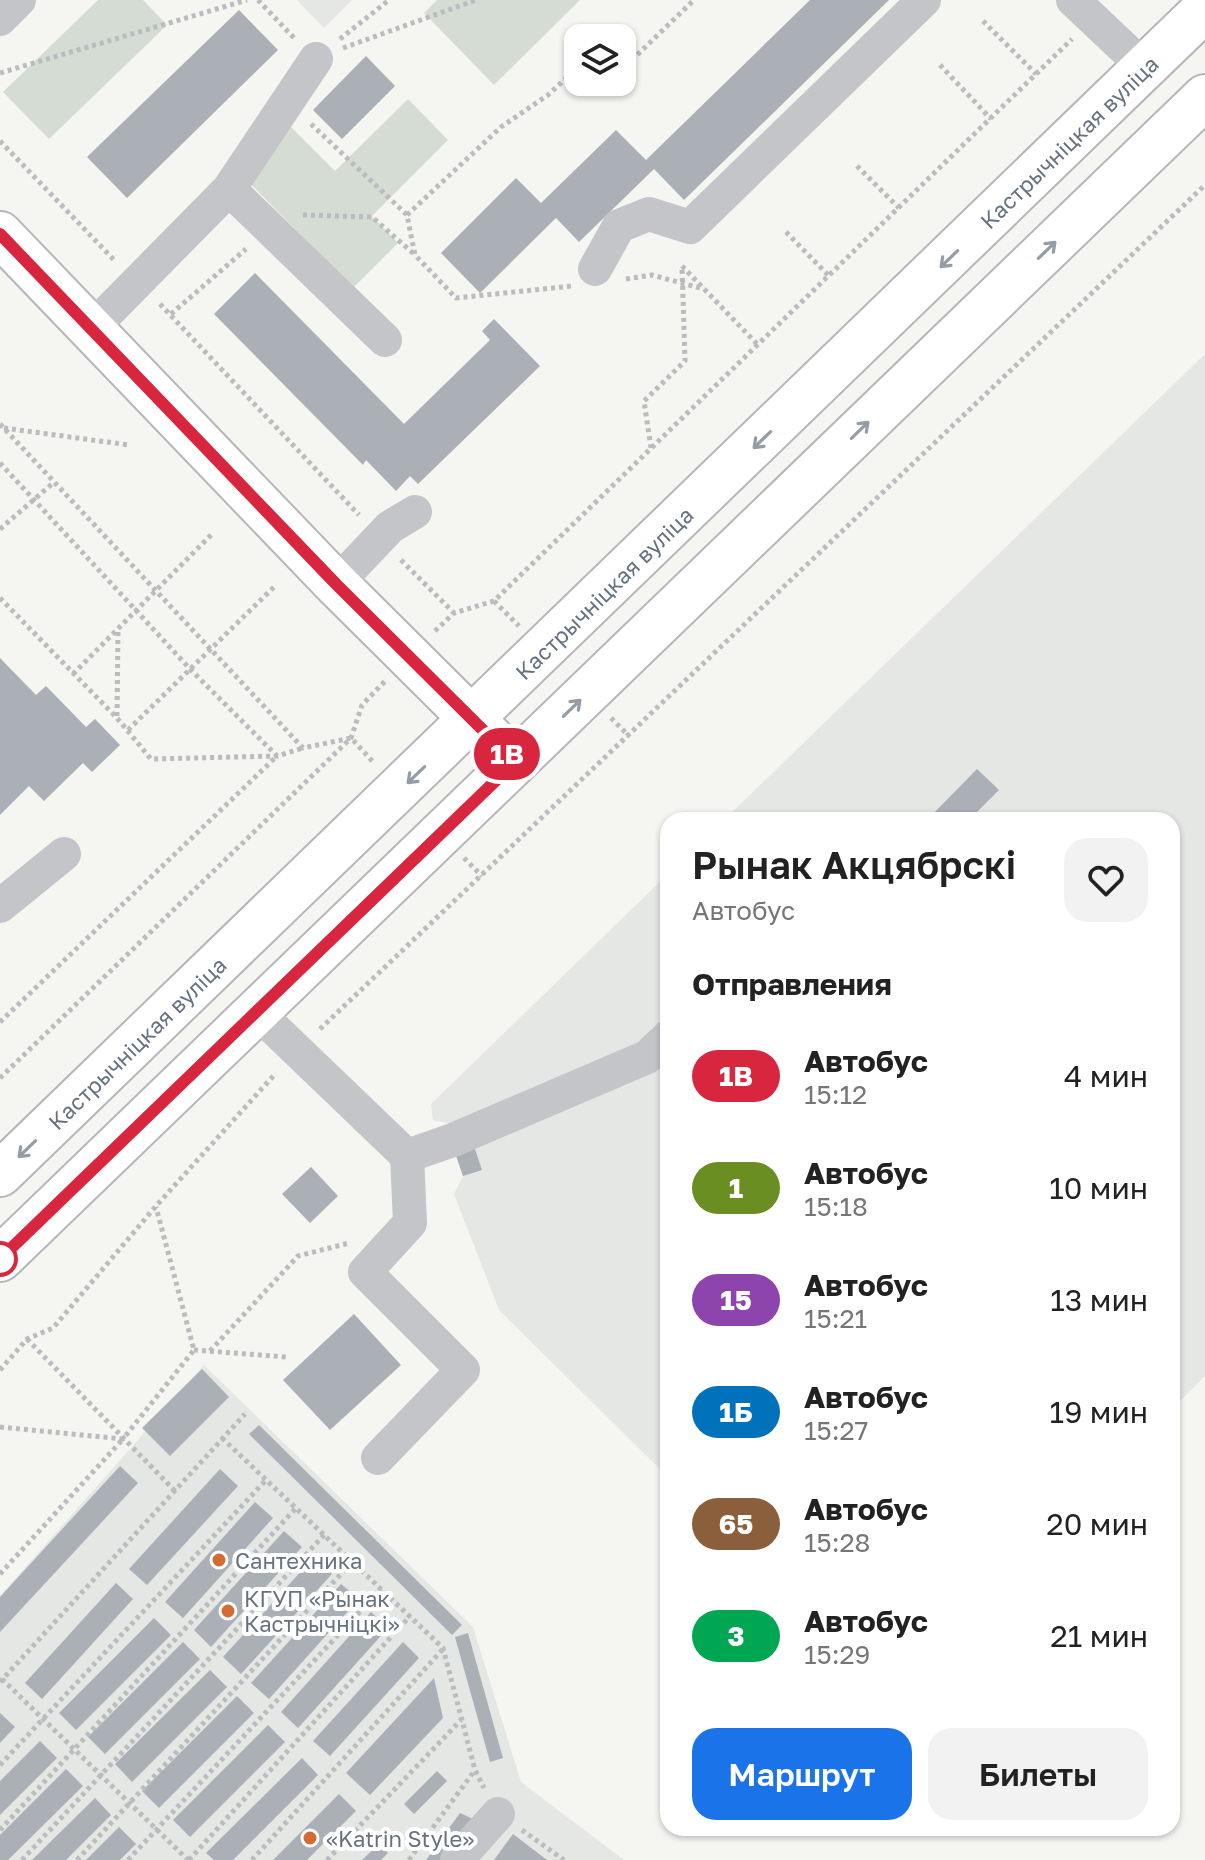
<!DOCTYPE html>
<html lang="ru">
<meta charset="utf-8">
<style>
:root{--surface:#fff;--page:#f2f2f2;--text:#222;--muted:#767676;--accent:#1a73e8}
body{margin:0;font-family:"Golos Text",sans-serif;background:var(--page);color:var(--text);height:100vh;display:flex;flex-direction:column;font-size:30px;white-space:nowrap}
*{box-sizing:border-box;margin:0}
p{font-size:26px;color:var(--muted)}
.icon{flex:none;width:44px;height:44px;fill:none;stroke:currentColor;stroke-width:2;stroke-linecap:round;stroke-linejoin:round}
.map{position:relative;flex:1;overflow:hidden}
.side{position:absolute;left:660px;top:812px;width:520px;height:1024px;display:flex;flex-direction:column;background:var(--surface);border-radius:24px;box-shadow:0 2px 6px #0004}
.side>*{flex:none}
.badge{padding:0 16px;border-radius:26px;font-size:28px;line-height:52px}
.fabs{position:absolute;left:564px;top:24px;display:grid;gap:16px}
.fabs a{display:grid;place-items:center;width:72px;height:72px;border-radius:16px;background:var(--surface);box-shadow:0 2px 6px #0004;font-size:40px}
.map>.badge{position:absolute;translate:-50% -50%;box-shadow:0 0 0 4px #fff}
h2{padding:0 32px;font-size:30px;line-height:72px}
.round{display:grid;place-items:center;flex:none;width:84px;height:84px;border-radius:24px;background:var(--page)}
.headline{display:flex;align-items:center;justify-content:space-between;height:136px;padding:0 32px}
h1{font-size:38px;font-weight:600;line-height:60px}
.primary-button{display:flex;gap:16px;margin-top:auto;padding:16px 32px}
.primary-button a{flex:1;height:92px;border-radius:24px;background:var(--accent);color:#fff;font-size:32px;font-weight:600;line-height:92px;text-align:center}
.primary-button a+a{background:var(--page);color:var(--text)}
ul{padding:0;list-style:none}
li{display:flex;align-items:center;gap:24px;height:112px;padding:0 32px}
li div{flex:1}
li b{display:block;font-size:30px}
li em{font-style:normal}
li .badge{min-width:88px;font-weight:700;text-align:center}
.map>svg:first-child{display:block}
</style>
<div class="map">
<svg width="1205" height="1860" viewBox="0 0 1205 1860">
<rect width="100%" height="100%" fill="#f5f5f2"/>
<g fill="#e5e7e5">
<polygon points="297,0 352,0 324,28"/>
<polygon points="1205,354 1205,1376 1172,1409 1172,820 724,820"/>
<polygon points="668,874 668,1477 499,1310 454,1194 463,1176 451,1124 433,1120 431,1104"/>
<polygon points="204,1365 473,1627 521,1782 624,1860 0,1860 0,1596"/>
</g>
<g fill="#d5dcd3">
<polygon points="98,0 143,0 167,25 49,139 3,92"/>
<polygon points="437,0 580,0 494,85 424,13"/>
<polygon points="408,99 448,140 372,216 398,243 353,288 241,174 290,126 335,171"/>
</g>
<g fill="#aab0b5">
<polygon points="810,0 889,0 684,200 654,169 579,242 556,218 480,293 441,253 516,178 541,203 616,130 646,160"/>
<polygon points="239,10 278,50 127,198 87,157"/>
<polygon points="366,56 395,86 342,139 313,110"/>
<polygon points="255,273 404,424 490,340 482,331 494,319 540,366 418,484 410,476 396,491 366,460 363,465 214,314"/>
<polygon points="0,658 36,695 46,686 86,727 95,719 120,745 92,772 83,763 44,801 29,786 0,815"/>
<polygon points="977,769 999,790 969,820 927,820"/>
<polygon points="474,1146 482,1170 463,1176 455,1153"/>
<polygon points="311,1167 338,1196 310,1223 282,1194"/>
<polygon points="354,1314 401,1365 330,1430 283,1380"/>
<polygon points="202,1369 229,1397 170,1456 142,1428"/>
<polygon points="259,1425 462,1625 452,1635 249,1434"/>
<polygon points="120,1466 138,1483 0,1632 0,1597"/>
<polygon points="220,1469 238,1486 147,1585 129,1569"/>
<polygon points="255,1502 273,1518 183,1618 165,1602"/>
<polygon points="284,1531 302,1547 211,1647 194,1630"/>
<polygon points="314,1557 332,1574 241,1674 223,1657"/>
<polygon points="116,1583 133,1599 42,1699 25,1683"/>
<polygon points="341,1584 359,1599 269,1699 251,1683"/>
<polygon points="371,1612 388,1628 298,1728 281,1712"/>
<polygon points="154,1618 171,1635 76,1730 59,1713"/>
<polygon points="468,1633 503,1758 490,1762 455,1637"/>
<polygon points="183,1642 200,1659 105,1754 88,1737"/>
<polygon points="403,1642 419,1658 330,1756 313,1741"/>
<polygon points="210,1670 227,1687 132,1782 115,1764"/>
<polygon points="434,1678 443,1718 370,1795 346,1773"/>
<polygon points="237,1696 254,1713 159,1808 142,1791"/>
<polygon points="0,1713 15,1727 0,1743"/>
<polygon points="268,1725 285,1742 190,1837 173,1820"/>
<polygon points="40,1741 57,1758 0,1815 0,1781"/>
<polygon points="302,1758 318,1775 233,1860 214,1860 206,1853"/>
<polygon points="66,1769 83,1786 8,1860 0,1860 0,1835"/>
<polygon points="437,1771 447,1781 414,1814 404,1804"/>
<polygon points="339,1794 356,1811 307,1860 273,1860"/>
<polygon points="95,1798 111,1815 66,1860 32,1860"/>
<polygon points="460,1813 473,1819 445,1860 426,1860"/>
<polygon points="119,1827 136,1844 120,1860 86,1860"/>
<polygon points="513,1834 547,1860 494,1860"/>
<polygon points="379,1844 388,1853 381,1860 362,1860"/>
</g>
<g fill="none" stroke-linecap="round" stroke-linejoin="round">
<g stroke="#b4b7ba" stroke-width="48">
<g id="major">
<polyline points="0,234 336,584 492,739"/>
<polyline points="0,1174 1205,9"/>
<polyline points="0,1259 1205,97"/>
</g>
</g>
<g stroke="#babcbe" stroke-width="5" stroke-dasharray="4 4" stroke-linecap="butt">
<polyline points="258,0 295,39"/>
<polyline points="983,21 1036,74"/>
<polyline points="340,39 389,0"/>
<polyline points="343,48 476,0"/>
<polyline points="622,57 636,56 694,0"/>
<polyline points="940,65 991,119"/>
<polyline points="0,73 247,0"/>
<polyline points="311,124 407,215 415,255 456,298 572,286"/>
<polyline points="0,141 115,261"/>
<polyline points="857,166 899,208"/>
<polyline points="303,215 372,217 414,254"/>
<polyline points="407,215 501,127 548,95 578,67"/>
<polyline points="786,232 829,276"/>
<polyline points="682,266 758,345"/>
<polyline points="626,279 652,275 704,289"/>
<polyline points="160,304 359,515"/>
<polyline points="171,314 246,249"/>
<polyline points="0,424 303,748 351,738 375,764"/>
<polyline points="4,428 129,445"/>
<polyline points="651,448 644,401 685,361 682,266"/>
<polyline points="0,463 191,670 277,756"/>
<polyline points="0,529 53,483"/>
<polyline points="401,560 454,613"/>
<polyline points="0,598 117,718 151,759 277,756 303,748"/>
<polyline points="494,601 519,626"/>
<polyline points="435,631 454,613 494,601 1072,39"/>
<polyline points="73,674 213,533"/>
<polyline points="117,716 118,630"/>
<polyline points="611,718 629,736"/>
<polyline points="128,730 275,586"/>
<polyline points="464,858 482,876"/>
<polyline points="0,1022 277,756"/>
<polyline points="320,1029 1205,185"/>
<polyline points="0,1078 351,738 362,705 386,680"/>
<polyline points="27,1339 175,1491"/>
<polyline points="194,1350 286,1357"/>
<polyline points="210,1351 298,1256 349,1243"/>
<polyline points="0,1370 27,1339 53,1328 156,1206 276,1073"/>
<polyline points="0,1427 123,1439 194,1350 156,1207"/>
<polyline points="222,1438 443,1648 475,1770 484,1788"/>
<polyline points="0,1574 123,1439"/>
<polyline points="2,1679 188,1860"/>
<polyline points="0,1682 245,1414"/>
<polyline points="0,1765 266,1480"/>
<polyline points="0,1830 296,1508"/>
<polyline points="522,1830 564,1860"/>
<polyline points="22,1860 324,1535"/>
<polyline points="77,1860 352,1562"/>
<polyline points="128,1860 381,1589"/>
<polyline points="189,1860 410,1616"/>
<polyline points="252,1860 443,1649"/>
<polyline points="327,1860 461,1720"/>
<polyline points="409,1860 475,1770"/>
</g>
<g stroke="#c3c5c9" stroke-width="34">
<polyline points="1073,0 1145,68"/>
<polyline points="0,19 19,0"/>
<polyline points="229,189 385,340"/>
<polyline points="595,269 619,226 649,214 690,227 924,0"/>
<polyline points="91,329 229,189 316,59"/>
<polyline points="336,584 390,527 415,512"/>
<polyline points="0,906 64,854"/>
<polyline points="258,1013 407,1156 453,1140 647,1057 668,1037"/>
<polyline points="378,1458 463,1370 365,1272 410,1223 407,1156"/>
<polyline points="457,1860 498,1814"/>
</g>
<use href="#major" stroke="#fff" stroke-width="44"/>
</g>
<defs><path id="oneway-shaft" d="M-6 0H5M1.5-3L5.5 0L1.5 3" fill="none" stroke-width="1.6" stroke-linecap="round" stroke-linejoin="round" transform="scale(2)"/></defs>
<g stroke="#949ca6">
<use href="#oneway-shaft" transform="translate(1047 250) rotate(-44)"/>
<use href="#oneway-shaft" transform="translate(949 259) rotate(136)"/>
<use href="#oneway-shaft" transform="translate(860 430) rotate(-44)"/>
<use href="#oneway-shaft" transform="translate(762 440) rotate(136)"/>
<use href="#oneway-shaft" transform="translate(572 708) rotate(-44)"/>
<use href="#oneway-shaft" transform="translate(416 775) rotate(136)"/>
<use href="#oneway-shaft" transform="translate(27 1149) rotate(136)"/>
</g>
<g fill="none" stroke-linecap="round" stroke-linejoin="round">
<g stroke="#fff" stroke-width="18">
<polyline id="line" points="0,234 336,584 515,762 0,1259"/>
</g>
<use href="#line" stroke="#d7263d" stroke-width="12"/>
</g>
<circle fill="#fff" stroke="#d7263d" stroke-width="4" cx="0" cy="1259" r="16"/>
<g fill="#d46b33" stroke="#fff" stroke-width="3">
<circle cx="219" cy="1560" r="8"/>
<circle cx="228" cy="1611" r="8"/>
<circle cx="310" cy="1838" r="8"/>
</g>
<g text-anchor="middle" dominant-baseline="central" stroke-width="8" stroke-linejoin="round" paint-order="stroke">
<g font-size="22" fill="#667280" stroke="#fff">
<text transform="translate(1069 142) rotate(-44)">Кастрычніцкая вуліца</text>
<text transform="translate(604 593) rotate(-44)">Кастрычніцкая вуліца</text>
<text transform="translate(137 1043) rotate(-44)">Кастрычніцкая вуліца</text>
</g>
<g font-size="22" fill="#667280" stroke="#fff" text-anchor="start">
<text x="235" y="1560">Сантехника</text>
<text x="244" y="1598">КГУП «Рынак<tspan x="244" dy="25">Кастрычніцкі»</tspan></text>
<text x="326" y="1838">«Katrin Style»</text>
</g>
</g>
</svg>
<div class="fabs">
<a><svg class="icon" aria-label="layers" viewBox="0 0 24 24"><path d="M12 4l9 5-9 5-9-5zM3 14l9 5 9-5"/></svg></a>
</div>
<b class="badge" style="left:507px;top:754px;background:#d7263d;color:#fff">1В</b>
<section class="side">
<div class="headline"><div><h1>Рынак Акцябрскі</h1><p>Автобус</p></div><a class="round"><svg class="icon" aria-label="heart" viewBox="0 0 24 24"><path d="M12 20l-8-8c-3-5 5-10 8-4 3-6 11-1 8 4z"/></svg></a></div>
<h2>Отправления</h2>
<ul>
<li><span class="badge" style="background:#d7263d;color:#fff">1В</span><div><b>Автобус</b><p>15:12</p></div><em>4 мин</em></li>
<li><span class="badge" style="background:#6b8e23;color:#fff">1</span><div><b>Автобус</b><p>15:18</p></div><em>10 мин</em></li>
<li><span class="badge" style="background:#8e44ad;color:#fff">15</span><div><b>Автобус</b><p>15:21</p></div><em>13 мин</em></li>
<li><span class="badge" style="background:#0072bc;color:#fff">1Б</span><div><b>Автобус</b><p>15:27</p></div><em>19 мин</em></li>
<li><span class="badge" style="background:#8b5e3c;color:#fff">65</span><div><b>Автобус</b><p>15:28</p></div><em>20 мин</em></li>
<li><span class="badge" style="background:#00a651;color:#fff">3</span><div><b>Автобус</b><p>15:29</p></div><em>21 мин</em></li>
</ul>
<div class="primary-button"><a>Маршрут</a><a>Билеты</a></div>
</section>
</div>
